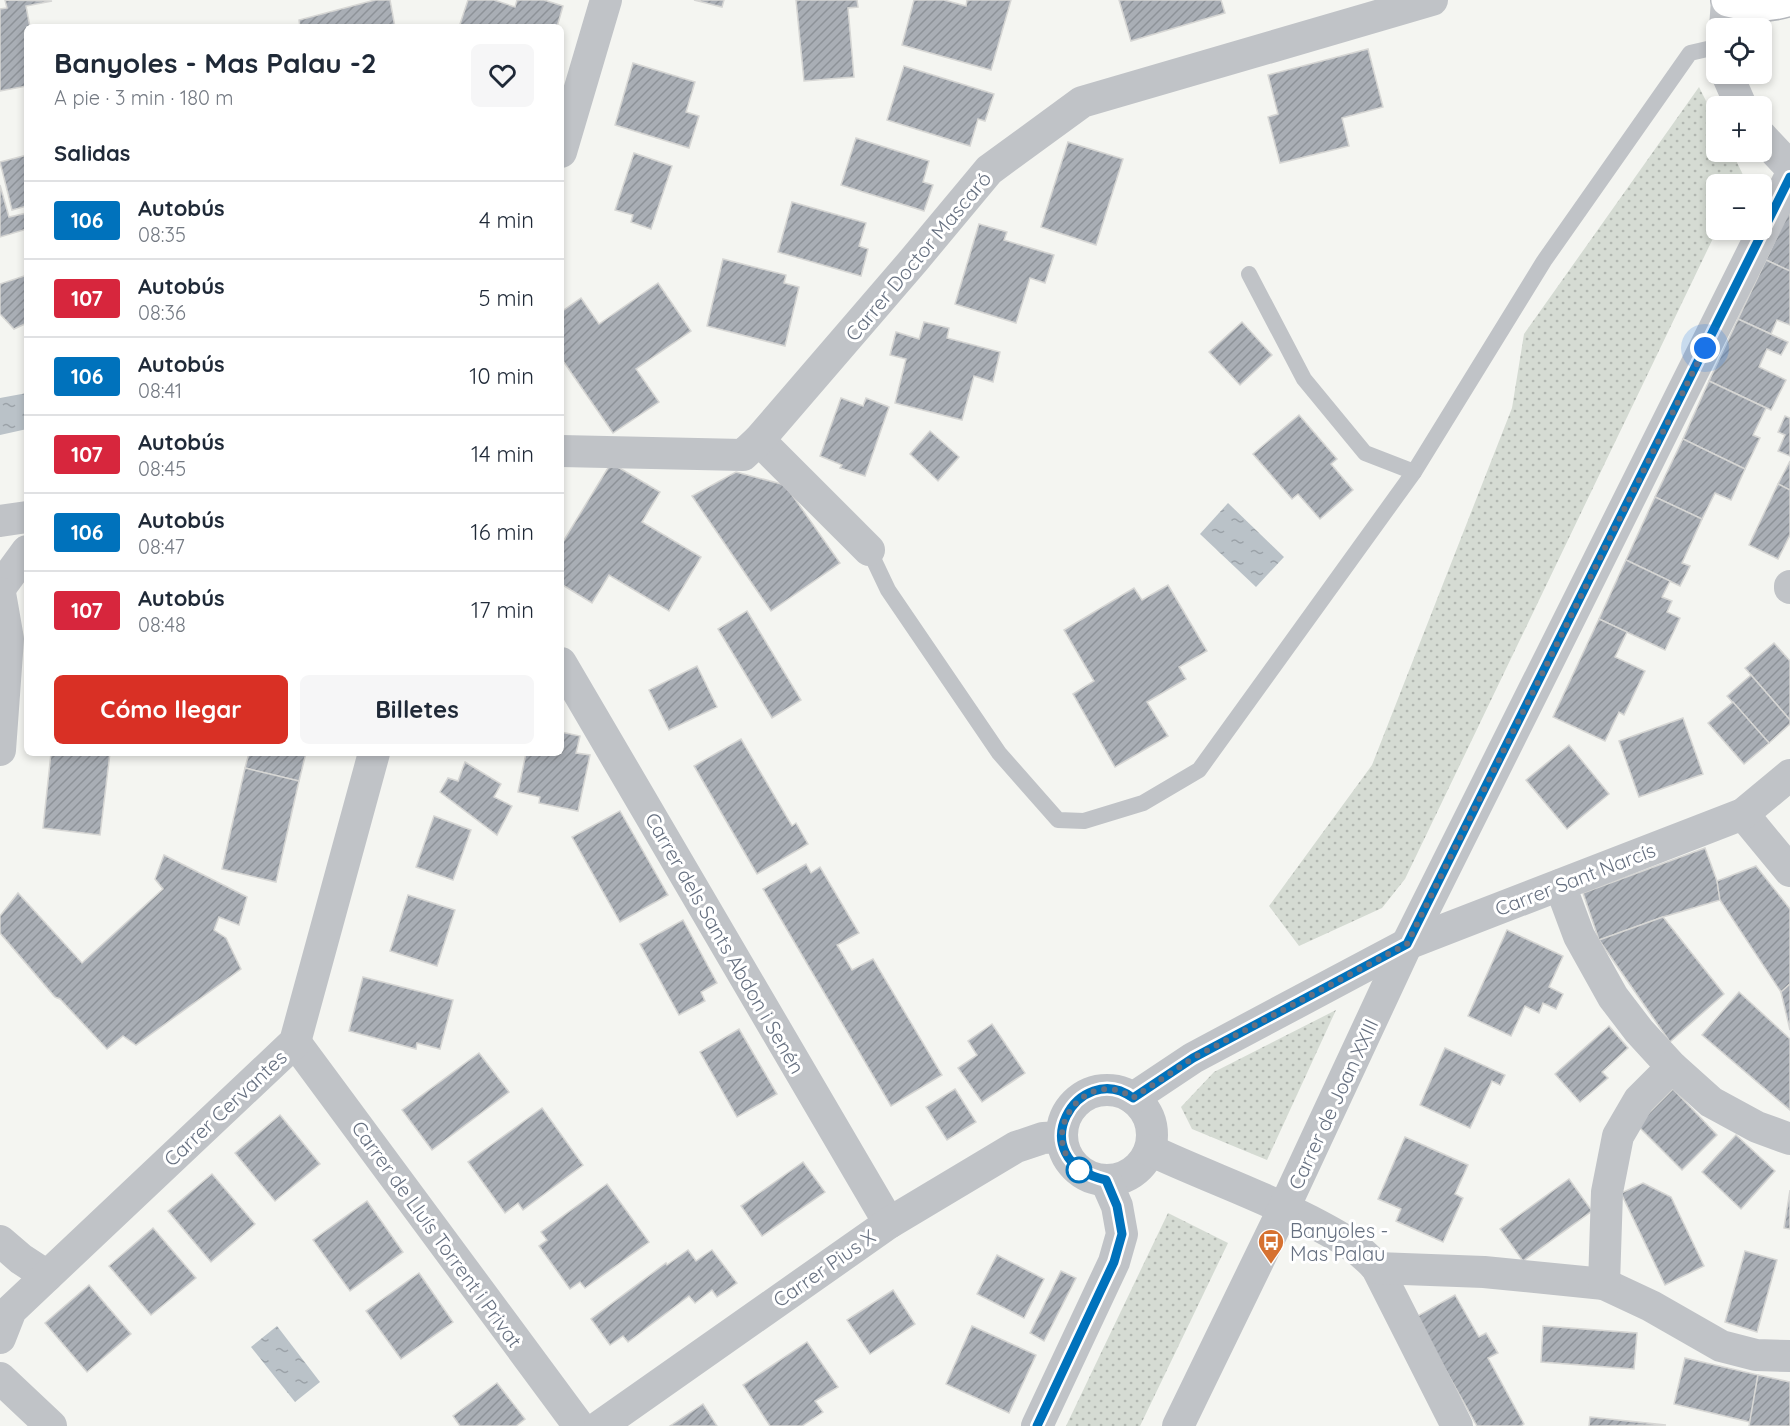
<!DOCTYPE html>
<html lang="es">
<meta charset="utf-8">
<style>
:root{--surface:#fff;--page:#f6f6f7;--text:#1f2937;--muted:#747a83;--line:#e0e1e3;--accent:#d93025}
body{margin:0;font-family:Quicksand,sans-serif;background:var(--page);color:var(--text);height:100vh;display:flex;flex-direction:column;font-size:22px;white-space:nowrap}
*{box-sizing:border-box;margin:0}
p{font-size:20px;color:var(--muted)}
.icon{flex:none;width:33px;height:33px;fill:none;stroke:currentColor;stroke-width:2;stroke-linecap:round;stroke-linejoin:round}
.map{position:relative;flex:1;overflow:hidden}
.sheet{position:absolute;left:24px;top:24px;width:540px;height:732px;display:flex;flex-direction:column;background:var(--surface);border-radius:9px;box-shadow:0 3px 9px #0003}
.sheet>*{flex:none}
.badge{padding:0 12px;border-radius:4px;font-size:21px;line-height:39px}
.tools{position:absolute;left:1706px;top:18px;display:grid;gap:12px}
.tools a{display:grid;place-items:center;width:66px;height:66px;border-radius:9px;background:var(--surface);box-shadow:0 3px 9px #0003;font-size:30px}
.you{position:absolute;width:30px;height:30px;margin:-15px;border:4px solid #fff;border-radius:50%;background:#1a73e8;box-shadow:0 0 0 9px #1a73e833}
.map>.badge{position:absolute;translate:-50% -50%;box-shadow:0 0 0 3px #fff}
h2{padding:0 30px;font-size:22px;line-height:54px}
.round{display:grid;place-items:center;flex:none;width:63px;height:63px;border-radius:9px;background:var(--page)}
.overview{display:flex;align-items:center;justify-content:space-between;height:102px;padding:0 30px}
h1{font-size:28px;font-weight:800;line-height:45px}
.button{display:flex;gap:12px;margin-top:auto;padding:12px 30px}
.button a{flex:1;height:69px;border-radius:9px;background:var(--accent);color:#fff;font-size:24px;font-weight:800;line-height:69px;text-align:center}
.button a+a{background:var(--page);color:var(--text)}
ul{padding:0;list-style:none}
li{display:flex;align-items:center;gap:18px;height:78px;padding:0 30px;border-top:2px solid var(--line)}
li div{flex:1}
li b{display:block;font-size:22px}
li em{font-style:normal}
li .badge{min-width:66px;font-weight:700;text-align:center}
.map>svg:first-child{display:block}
</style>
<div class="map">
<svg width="1790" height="1426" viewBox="0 0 1790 1426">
<defs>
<pattern id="park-dots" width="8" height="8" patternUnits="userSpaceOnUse" patternTransform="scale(1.5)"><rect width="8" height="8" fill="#d5dbd3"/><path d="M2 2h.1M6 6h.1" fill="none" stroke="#b1b6b0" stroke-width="1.8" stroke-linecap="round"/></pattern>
<pattern id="water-ripples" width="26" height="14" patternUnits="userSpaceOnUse" patternTransform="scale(1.5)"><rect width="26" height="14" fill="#bac2c8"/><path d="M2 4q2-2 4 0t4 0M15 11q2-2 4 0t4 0" fill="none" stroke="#9ba2a8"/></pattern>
<pattern id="building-hatch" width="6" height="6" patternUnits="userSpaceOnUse" patternTransform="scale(1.5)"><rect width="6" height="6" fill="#a9aeb5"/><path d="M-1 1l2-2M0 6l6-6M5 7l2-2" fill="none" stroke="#8d9298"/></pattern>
</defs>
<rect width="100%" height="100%" fill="#f4f5f1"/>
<g fill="url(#park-dots)">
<polygon points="1699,87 1716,121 1716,152 1732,152 1743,175 1739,184 1716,184 1717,230 1405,879 1382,908 1299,946 1269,906 1372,765 1512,408 1524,334"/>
<polygon points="1336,1010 1267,1160 1192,1129 1181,1107 1214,1072"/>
<polygon points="1168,1213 1228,1243 1140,1426 1066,1426"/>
</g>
<g fill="url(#water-ripples)">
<polygon points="27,393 27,429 0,435 0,398"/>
<polygon points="1228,503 1284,557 1256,587 1200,534"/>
<polygon points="277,1326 320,1382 295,1402 251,1347"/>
</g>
<g fill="url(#building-hatch)" stroke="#d6d6d4" stroke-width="1.5">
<polygon points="5,0 52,1 26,6 30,27 27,27 27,86 0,91 0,9 7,8"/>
<polygon points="375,0 390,0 395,27 300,27 299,20"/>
<polygon points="468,0 494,0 515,7 517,0 544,0 563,6 557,27 459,27"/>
<polygon points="694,0 724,0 722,7"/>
<polygon points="796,0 857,0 858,7 848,8 854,77 804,81"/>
<polygon points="914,0 944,0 966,6 967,0 1011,0 991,70 902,45"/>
<polygon points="1119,0 1221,0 1225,13 1131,41"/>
<polygon points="1368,49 1383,107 1342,118 1349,146 1280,163 1268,117 1278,114 1268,75"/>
<polygon points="633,63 695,82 686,112 699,116 689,148 615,125"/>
<polygon points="904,66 994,94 985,121 978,119 970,146 887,120"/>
<polygon points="856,138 929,161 923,182 933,185 924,211 841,185"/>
<polygon points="1068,142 1123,159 1096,245 1041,227"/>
<polygon points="634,153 672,166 651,229 631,222 633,215 615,210"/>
<polygon points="27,155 27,206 12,210 0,162"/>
<polygon points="0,185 9,217 27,213 27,229 0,237"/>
<polygon points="792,202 866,223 859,246 868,249 861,276 778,252"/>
<polygon points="1790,208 1790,271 1766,260"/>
<polygon points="979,224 1007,232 1004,240 1054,255 1045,283 1030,278 1016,323 955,304"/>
<polygon points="723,259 786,275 784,283 799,287 785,346 707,326"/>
<polygon points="1766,260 1790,271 1790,325 1777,320 1771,334 1738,319"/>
<polygon points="27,275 27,323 14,329 0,314 0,284"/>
<polygon points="658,283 691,331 636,369 659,402 613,433 561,358 561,312 581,298 599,324"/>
<polygon points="1738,319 1788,342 1781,355 1767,349 1759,367 1786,380 1771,410 1709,381"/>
<polygon points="924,322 949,328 947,338 1000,352 993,382 974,376 962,420 895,403 906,359 890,355 896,332 919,339"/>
<polygon points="1242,322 1272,355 1240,385 1209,352"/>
<polygon points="1709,381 1766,408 1753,435 1760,438 1745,469 1683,439"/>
<polygon points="841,398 863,406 866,398 889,407 865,476 840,468 842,465 820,456"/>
<polygon points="1299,415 1337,459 1331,464 1353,490 1320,519 1298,494 1292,499 1253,454"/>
<polygon points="1785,416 1790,418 1790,456 1778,451 1785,435 1778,432"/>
<polygon points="930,431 959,457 938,481 910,454"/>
<polygon points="1683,439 1745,469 1731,500 1715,493 1702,519 1655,497"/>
<polygon points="1790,461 1790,490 1778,484"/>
<polygon points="611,463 660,492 642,522 701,557 669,611 609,575 592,603 561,584 561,545"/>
<polygon points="736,472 785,485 840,563 771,611 692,496"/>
<polygon points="1778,484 1790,490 1790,535 1778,559 1749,545"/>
<polygon points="1655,497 1702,519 1682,563 1690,566 1680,586 1626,560"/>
<polygon points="1626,560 1670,581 1662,597 1672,601 1667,612 1680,618 1665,650 1599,619"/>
<polygon points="1168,585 1207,651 1179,667 1186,679 1147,702 1168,736 1115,767 1073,694 1094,681 1064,630 1134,588 1142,600"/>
<polygon points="747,611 801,700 772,718 718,629"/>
<polygon points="1599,619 1627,632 1615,657 1645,671 1624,715 1619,712 1605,741 1553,717"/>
<polygon points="1774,643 1790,661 1790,720 1745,668"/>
<polygon points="697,666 717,707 669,730 649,690"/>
<polygon points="1751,675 1790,720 1790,724 1769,743 1727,696"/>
<polygon points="1733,702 1769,743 1744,764 1708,723"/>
<polygon points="1683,718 1703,774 1639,797 1619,741"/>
<polygon points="561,732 580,736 576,753 590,755 578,811 539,803 540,797 518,792 526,753 561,753"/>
<polygon points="741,739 792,826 796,823 808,844 757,874 694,766"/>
<polygon points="1569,745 1609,794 1567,829 1526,780"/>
<polygon points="51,753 110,753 100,835 43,828"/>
<polygon points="249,753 306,753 299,781 245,768"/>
<polygon points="465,762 501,784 494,797 512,806 497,835 440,792 448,778 458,781"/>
<polygon points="245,768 299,781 276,882 222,869"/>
<polygon points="620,811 668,895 620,922 572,837"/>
<polygon points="434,816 471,830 453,880 416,867"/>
<polygon points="1705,848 1717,881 1720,900 1663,917 1599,940 1583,893"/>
<polygon points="164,855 247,897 239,925 219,917 214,930 226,938 241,969 136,1045 123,1036 107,1049 60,999 55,997 0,933 0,916 18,893 82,963 163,889 155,879"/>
<polygon points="806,864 811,873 820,867 859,933 837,945 852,970 873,959 942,1075 891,1106 763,889"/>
<polygon points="1756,866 1790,909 1790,984 1781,992 1720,900 1717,881"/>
<polygon points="408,895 455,910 437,966 390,951"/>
<polygon points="1663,917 1724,994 1670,1042 1599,940"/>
<polygon points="683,920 717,983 701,992 705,1001 679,1015 640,944"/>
<polygon points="1507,930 1563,956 1549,987 1563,994 1556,1009 1543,1003 1539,1013 1525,1006 1511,1036 1468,1016"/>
<polygon points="363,977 453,1000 440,1049 417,1043 416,1049 349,1031"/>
<polygon points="1790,984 1790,1030 1781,992"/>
<polygon points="1739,992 1790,1039 1790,1110 1702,1035"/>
<polygon points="992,1024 1025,1073 982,1102 958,1068 977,1055 968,1041"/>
<polygon points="1609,1026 1628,1048 1602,1072 1608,1078 1580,1102 1555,1074"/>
<polygon points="739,1029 777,1094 737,1117 700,1052"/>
<polygon points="1445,1048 1505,1075 1500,1085 1492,1081 1470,1128 1420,1105"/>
<polygon points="479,1053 509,1092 432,1150 402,1110"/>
<polygon points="955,1089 976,1122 947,1140 926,1107"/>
<polygon points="1673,1089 1717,1135 1682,1170 1637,1125"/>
<polygon points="542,1108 583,1165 523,1210 518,1203 505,1213 468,1162"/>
<polygon points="280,1115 320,1164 275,1201 235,1153"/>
<polygon points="1736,1135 1775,1171 1741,1209 1702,1172"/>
<polygon points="1405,1137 1468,1165 1455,1194 1463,1198 1443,1242 1396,1221 1401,1209 1378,1199"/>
<polygon points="803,1162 825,1192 762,1236 741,1206"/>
<polygon points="212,1174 255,1224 211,1262 168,1211"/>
<polygon points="1569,1179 1592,1211 1523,1261 1500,1229"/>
<polygon points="1643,1183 1671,1197 1704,1266 1665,1285 1621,1193"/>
<polygon points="607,1184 649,1242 585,1288 580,1282 570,1289 539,1246 547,1240 541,1232"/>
<polygon points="1790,1190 1790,1229 1784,1228"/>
<polygon points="367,1201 403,1252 350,1291 313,1240"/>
<polygon points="153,1228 196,1278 151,1315 109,1266"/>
<polygon points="688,1250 696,1261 712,1250 737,1283 717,1297 712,1290 695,1303 689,1296 628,1342 623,1336 610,1345 591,1319 666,1263 667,1265"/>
<polygon points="1745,1251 1777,1260 1757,1332 1725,1322"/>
<polygon points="997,1255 1044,1279 1024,1318 977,1294"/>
<polygon points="1061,1271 1076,1278 1044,1341 1030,1333"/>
<polygon points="419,1273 453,1322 401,1359 366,1311"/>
<polygon points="89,1285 131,1334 87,1372 45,1323"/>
<polygon points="893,1290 915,1324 870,1354 847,1320"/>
<polygon points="1455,1295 1479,1337 1486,1333 1498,1353 1488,1358 1524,1424 1521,1426 1477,1426 1416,1317"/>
<polygon points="972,1326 1036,1355 1009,1413 946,1384"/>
<polygon points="1543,1326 1637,1333 1634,1369 1541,1362"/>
<polygon points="807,1342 838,1387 815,1401 823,1412 802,1426 770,1426 743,1385"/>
<polygon points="1685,1358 1758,1375 1750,1422 1674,1404"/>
<polygon points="1758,1375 1790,1382 1790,1426 1749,1426"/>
<polygon points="497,1383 525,1419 516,1426 460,1426 453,1416"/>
<polygon points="703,1404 717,1426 670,1426"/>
<polygon points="1590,1417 1666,1425 1589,1426"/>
</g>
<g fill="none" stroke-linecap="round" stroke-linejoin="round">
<g stroke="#b3b6bb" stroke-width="36">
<path id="secondary" d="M1728 0C1749 5 1766 6 1787 0"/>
</g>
<g stroke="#c0c3c7" stroke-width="16">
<polyline points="1249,274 1304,379 1365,453 1414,472 1544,261 1690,53 1716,47"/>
<polyline points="869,550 888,590 999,753 1058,820 1084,821 1143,803 1199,770 1414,472"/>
</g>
<g stroke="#c0c3c7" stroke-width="32">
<polyline points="1725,28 1727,0"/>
<polyline points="1727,74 1741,106"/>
<polyline points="1761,136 1790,167"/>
<polyline points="561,152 606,0"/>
<polyline points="759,440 869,550"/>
<polyline points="561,451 743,455 759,440 914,260 989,170 1082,102 1432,0"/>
<polyline points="0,521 27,517"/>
<polyline points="1790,586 1790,588"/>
<polyline points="0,588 27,551"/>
<polyline points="0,593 8,639 0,750"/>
<polyline points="561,663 889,1223"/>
<polyline points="1743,814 1790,871"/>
<polyline points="1560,885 1579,936 1613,997 1639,1031 1672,1067 1711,1102 1757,1127 1790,1139"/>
<polyline points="295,1042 579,1426"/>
<circle cx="1107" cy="1135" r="45"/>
<polyline points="1133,1098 1193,1058 1407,944 1743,814 1790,775"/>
<path d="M1150 1150C1203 1175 1258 1194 1310 1221 1335 1234 1358 1246 1377 1268L1457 1426"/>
<polyline points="0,1241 21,1259 47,1276"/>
<polyline points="1377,1268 1484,1272 1604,1284 1651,1306 1721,1346 1756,1355 1790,1356"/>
<polyline points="1604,1284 1607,1192 1618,1136 1639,1100 1672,1067"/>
<polyline points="0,1338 11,1310 295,1042 374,753"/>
<polyline points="0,1378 51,1426"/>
<polyline points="600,1426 889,1223 1016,1147 1043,1138 1062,1137"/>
<polyline points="1037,1426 1114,1262 1122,1234 1117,1206 1106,1181"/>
<polyline points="1178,1426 1284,1208 1407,944 1790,177"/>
</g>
<use href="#secondary" stroke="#fff" stroke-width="33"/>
</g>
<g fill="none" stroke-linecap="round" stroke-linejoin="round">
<g stroke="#fff" stroke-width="14">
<path id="line" d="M1037 1426 1114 1262 1122 1234 1117 1206 1106 1180C1018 1159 1079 1058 1133 1098L1193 1058 1407 944 1790 177"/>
</g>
<use href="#line" stroke="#0072bc" stroke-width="9"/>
<path stroke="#667080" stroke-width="6" stroke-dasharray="0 10.8" d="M1079 1170C1034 1135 1087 1064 1133 1098L1193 1058 1407 944 1705 348"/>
</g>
<defs>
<g id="bus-pin" transform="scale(1.35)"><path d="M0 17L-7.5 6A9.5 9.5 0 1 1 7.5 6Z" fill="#d67130" stroke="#fff"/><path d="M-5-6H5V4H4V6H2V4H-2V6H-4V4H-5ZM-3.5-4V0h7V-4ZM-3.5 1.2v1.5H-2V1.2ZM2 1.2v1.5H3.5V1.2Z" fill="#fff"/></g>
</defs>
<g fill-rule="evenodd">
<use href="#bus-pin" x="1271" y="1242"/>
</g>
<circle fill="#fff" stroke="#0072bc" stroke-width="3" cx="1079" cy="1170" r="12"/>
<g text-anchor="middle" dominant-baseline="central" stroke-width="6" stroke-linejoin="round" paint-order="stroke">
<g font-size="20" fill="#667080" stroke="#fff">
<text transform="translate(918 256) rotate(-50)">Carrer Doctor Mascaró</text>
<text transform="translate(1575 879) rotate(-21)">Carrer Sant Narcís</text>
<text transform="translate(725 943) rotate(60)">Carrer dels Sants Abdon i Senén</text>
<text transform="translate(1333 1104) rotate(-65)">Carrer de Joan XXIII</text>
<text transform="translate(225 1108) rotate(-43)">Carrer Cervantes</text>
<text transform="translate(437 1234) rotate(54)">Carrer de Lluís Torrent i Privat</text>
<text transform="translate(824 1268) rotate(-35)">Carrer Pius X</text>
</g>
<g font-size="20" fill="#667080" stroke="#fff" text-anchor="start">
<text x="1290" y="1230">Banyoles -<tspan x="1290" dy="23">Mas Palau</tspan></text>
</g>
</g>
</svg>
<div class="tools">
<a><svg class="icon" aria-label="locate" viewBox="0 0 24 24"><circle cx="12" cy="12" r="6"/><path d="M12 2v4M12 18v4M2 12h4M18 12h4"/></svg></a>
<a>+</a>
<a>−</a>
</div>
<div class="you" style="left:1705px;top:348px"></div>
<section class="sheet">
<div class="overview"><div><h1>Banyoles - Mas Palau -2</h1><p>A pie · 3 min · 180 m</p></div><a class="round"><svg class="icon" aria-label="heart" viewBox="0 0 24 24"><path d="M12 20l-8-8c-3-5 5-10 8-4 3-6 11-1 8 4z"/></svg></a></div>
<h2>Salidas</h2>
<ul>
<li><span class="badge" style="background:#0072bc;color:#fff">106</span><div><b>Autobús</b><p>08:35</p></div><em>4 min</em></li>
<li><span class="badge" style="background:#d7263d;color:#fff">107</span><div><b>Autobús</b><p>08:36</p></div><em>5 min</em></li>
<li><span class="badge" style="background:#0072bc;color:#fff">106</span><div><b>Autobús</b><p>08:41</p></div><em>10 min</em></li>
<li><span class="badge" style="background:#d7263d;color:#fff">107</span><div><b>Autobús</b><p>08:45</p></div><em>14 min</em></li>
<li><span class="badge" style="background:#0072bc;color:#fff">106</span><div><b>Autobús</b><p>08:47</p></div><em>16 min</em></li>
<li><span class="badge" style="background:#d7263d;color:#fff">107</span><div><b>Autobús</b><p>08:48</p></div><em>17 min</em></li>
</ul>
<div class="button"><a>Cómo llegar</a><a>Billetes</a></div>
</section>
</div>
